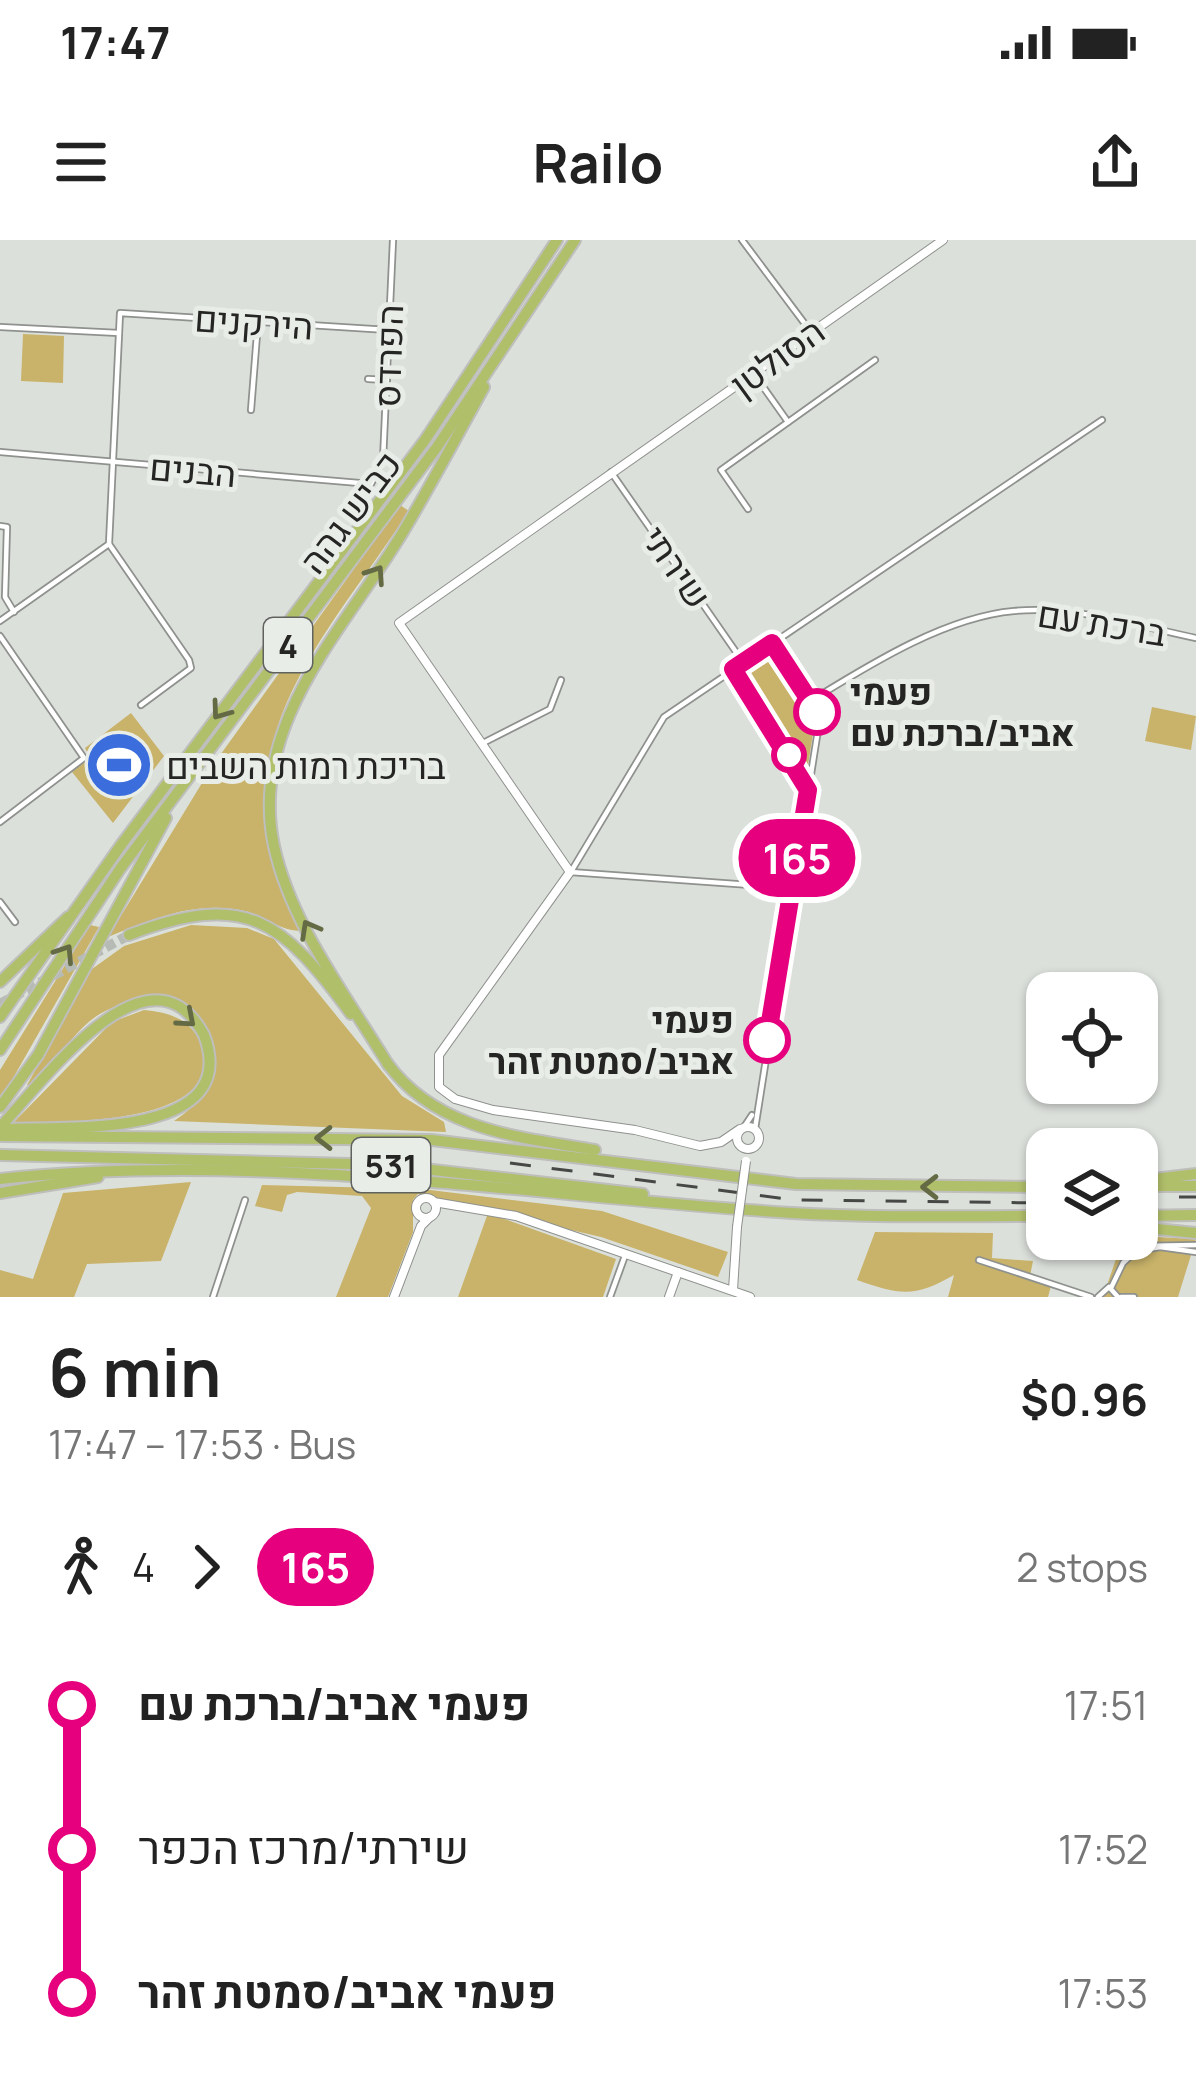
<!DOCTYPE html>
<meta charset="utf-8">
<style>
:root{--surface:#fff;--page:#f2f2f2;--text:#222;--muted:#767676}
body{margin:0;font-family:Manrope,Heebo,sans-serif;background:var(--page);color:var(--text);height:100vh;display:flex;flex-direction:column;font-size:45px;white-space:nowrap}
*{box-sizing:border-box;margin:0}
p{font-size:39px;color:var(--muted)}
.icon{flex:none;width:66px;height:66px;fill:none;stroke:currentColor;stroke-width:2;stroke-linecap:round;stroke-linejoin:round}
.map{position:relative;height:1057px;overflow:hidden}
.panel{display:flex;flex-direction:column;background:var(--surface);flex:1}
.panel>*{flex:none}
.badge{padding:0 24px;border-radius:39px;font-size:42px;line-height:78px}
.buttons{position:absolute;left:1026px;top:732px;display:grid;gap:24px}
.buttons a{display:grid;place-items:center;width:132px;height:132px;border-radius:24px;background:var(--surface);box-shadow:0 3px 9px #0004;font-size:60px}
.map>.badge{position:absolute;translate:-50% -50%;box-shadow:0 0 0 6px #fff}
.legs{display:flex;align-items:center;gap:18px;height:132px;padding:0 48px;font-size:39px}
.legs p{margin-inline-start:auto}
.overview{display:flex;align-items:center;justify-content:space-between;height:204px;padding:0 48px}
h1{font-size:66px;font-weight:700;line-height:90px}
ul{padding:0 48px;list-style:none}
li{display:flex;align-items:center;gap:42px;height:144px;font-size:45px}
li i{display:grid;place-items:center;width:18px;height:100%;margin:0 15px;background:currentColor}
li i::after{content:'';width:30px;height:30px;margin:-15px;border:9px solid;border-radius:50%;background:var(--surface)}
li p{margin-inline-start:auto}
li:first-child i{background:linear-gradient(#0000 50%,currentColor 0)}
li:last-child i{background:linear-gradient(currentColor 50%,#0000 0)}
.status{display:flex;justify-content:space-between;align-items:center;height:84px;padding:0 60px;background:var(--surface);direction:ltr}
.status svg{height:33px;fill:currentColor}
header{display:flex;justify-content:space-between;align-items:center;height:156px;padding:0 48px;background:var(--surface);font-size:54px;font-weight:700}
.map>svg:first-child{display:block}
</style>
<div class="status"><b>17:47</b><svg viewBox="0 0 49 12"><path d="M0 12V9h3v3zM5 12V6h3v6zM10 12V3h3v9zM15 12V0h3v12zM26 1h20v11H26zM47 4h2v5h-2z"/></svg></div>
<header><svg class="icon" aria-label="menu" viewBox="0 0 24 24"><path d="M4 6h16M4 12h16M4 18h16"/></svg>Railo<svg class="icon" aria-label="share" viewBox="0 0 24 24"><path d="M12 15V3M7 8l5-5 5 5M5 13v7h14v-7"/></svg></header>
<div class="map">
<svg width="1196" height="1057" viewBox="0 0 1196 1057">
<rect width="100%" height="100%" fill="#dce0db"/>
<g fill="#c9b36a">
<polygon points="23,94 64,96 63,143 21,141"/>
<path d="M400 265 409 271C314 415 208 512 303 690 285 694 268 678 249 672 199 659 154 678 108 697L213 525Z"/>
<polygon points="772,407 815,480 807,532 738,430"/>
<polygon points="1152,467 1196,476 1191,510 1145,501"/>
<polygon points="131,473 164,516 113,583 72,532 90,518 85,508"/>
<polygon points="90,685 99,687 0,861 0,830"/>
<path d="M191 685 247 688 274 699 402 856 444 882 446 892 174 881C202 862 223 837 213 801L186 767C96 752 87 780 35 847L27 845 92 729 124 706Z"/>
<path d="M144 770C166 772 189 778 199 800 236 888 58 881 13 883L112 782Z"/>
<polygon points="191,942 161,1021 87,1024 74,1057 0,1057 0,1030 33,1039 63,953"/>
<polygon points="262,945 422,949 602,971 728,1012 718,1037 601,997 418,954 413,960 413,992 388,1057 336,1057 371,968 362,956 297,952 287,955 282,972 255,966"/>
<polygon points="488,973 616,1019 603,1057 458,1057"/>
<path d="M875 992 993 993 992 1018 1033 1021 1030 1036 1052 1042 1048 1057H948L954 1035C915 1057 902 1056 857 1040Z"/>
<polygon points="1137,996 1196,999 1178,1057 1103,1057 1116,1019 1106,1014 1110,999"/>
</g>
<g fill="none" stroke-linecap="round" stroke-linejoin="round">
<polyline stroke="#b7bbb6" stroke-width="10" stroke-dasharray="10 5" stroke-linecap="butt" points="0,764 129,695"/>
<g stroke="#8e918d" stroke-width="8">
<g id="street">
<polyline points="742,0 811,92"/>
<polyline points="0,87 119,93"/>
<polyline points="754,134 788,182"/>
<polyline points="368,139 387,140"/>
<polyline points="251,170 258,82"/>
<polyline points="0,212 371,244 383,220 393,0"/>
<polyline points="611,232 743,422"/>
<polyline points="748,269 721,230 875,120"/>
<polyline points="0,286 7,287 5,357 14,372"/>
<polyline points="109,304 189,420 191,428 141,465"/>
<polyline points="0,381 109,304 120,73 388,90"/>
<polyline points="0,396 84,518 0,582"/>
<polyline points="733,429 806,547"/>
<path d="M812 460C869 425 945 377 1014 371 1073 365 1138 386 1196 398"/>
<polyline points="485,502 550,469 561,440"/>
<polyline points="572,630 664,477 1102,180"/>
<polyline points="570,632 791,648"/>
<polyline points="0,662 15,682"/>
<polyline points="744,887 752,875"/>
<polyline points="755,889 818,490 812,460 772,403"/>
<polyline points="1137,1011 1160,1007 1196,1012"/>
<polyline points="979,1020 1091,1057"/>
<polyline points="1111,1048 1123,1023 1141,1006 1196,1005"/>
<polyline points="213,1057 245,960"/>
<polyline points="610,1057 626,1013"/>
<polyline points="1098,1057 1109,1047 1118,1057"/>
<polyline points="1121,1057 1134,1057"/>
</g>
</g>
<g stroke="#8e918d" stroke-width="10">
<g id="secondary">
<circle cx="748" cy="898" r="11"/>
<polyline points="740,889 721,902 700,906 635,890 493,870 455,859 439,847 439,815 570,632 399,383 943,0"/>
<circle cx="426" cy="968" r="10"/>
<polyline points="434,962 516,976 750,1057"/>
<polyline points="733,1050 737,987"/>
<polyline points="394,1057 421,986 430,977"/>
<polyline points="669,1057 678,1032"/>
</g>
</g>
<g stroke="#bebebd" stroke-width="14">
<g id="highway">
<path d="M129 695C246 650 282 680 351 774"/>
<polyline points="0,742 68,677"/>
<polyline points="0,777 121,605 425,200 557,0"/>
<polyline points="0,810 120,629 437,207 575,0"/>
<path d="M387 823C436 890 518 897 595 910"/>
<path d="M389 826C348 758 291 685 274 606 248 483 345 389 403 292 431 245 457 196 484 147"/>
<polyline points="0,867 38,815 166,578"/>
<path d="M0 887C40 846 149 692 204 795 244 901 60 886 0 889"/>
<polyline points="0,896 432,900 796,944 1047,947"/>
<polyline points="0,915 389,925 643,954"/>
<path d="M0 939C263 911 529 956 792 973 877 978 962 976 1047 976"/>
<polyline points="1137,941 1196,934"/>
<polyline points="1151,946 1196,946"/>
<polyline points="0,953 98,937"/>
<polyline points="1137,976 1196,975"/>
<polyline points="1137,987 1196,993"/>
</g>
</g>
<use href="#street" stroke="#fff" stroke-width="4.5"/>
<use href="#secondary" stroke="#fff" stroke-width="8"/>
<use href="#highway" stroke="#b0bf6a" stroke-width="10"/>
<g stroke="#464845" stroke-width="3" stroke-dasharray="21 21" stroke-linecap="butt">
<polyline points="510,923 795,960 1047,963"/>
<polyline points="1137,957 1196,957"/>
</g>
<g stroke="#8e918d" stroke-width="10" stroke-linecap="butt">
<polyline id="secondary-bridge" points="737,987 746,921"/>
</g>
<use href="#secondary-bridge" stroke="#fff" stroke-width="8"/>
</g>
<defs><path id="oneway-chevron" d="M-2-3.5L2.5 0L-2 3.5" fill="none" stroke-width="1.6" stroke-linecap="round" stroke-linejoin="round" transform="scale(3)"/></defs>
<g stroke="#646b44">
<use href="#oneway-chevron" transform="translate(376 334) rotate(-56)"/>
<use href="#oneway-chevron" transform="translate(220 471) rotate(126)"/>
<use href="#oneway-chevron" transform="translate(309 689) rotate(-119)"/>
<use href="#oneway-chevron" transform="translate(65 713) rotate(-57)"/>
<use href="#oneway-chevron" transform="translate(187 779) rotate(41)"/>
<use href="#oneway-chevron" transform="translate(324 898) rotate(-180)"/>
<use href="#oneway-chevron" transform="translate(930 947) rotate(180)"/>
</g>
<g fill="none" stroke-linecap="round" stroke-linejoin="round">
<g stroke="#fff" stroke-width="27">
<polyline id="line-1" points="767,800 808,550 733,429 772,403 817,472"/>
</g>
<use href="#line-1" stroke="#e6007e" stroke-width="18"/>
</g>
<defs>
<g id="stadium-disc" transform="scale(3.45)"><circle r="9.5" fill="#3b6ddd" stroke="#e9ede8"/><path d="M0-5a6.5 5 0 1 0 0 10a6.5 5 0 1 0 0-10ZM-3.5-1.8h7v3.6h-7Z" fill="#fff"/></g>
</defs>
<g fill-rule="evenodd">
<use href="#stadium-disc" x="119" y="525"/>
</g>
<g fill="#fff" stroke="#e6007e" stroke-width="6">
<circle cx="817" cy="472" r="21"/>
<circle cx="789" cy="515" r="15"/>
<circle cx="767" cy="800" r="21"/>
</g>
<g text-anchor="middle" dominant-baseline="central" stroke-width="10" stroke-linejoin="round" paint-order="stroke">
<g fill="#e9ede8" stroke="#60625f" stroke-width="3">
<rect x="264" y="378" width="48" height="54" rx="9"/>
<rect x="352" y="898" width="78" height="54" rx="9"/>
</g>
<g font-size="33" font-weight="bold" fill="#252624">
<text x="288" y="405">4</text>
<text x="391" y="925">531</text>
</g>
<g font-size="36" fill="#252624" stroke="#e9ede8">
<text transform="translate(254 82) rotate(4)">הירקנים</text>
<text transform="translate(388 116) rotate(-88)">הפרדס</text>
<text transform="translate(777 117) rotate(-36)">הסולטן</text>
<text transform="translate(193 230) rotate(5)">הבנים</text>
<text transform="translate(350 272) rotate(-53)">כביש גהה</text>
<text transform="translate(677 327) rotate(55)">שירתי</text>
<text transform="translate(1102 383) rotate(9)">ברכת עם</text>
</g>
<g font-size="36" font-weight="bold" fill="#252624" stroke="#e9ede8" text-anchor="start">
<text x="850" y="451">פעמי<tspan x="850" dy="41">אביב/ברכת עם</tspan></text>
<text x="734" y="779" text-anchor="end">פעמי<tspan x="734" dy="41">אביב/סמטת זהר</tspan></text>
</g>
<g font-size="36" fill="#252624" stroke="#e9ede8" text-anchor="start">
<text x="166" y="525">בריכת רמות השבים</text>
</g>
</g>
</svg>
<div class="buttons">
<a><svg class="icon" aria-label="locate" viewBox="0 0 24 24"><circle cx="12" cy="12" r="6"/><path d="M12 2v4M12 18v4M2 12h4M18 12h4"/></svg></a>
<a><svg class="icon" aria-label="layers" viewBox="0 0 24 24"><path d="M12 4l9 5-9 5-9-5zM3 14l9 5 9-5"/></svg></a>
</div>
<b class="badge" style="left:797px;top:618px;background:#e6007e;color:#fff">165</b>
</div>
<section class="panel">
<div class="overview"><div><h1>6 min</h1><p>17:47 – 17:53 · Bus</p></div><b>$0.96</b></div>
<div class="legs"><svg class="icon" aria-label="walk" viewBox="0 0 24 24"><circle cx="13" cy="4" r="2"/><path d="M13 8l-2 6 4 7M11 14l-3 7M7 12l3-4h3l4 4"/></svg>4<svg class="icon" aria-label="forward" viewBox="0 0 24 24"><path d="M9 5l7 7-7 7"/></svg><b class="badge" style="background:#e6007e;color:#fff">165</b><p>2 stops</p></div>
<ul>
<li><i style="color:#e6007e"></i><b>פעמי אביב/ברכת עם</b><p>17:51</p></li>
<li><i style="color:#e6007e"></i><span>שירתי/מרכז הכפר</span><p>17:52</p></li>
<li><i style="color:#e6007e"></i><b>פעמי אביב/סמטת זהר</b><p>17:53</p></li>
</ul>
</section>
